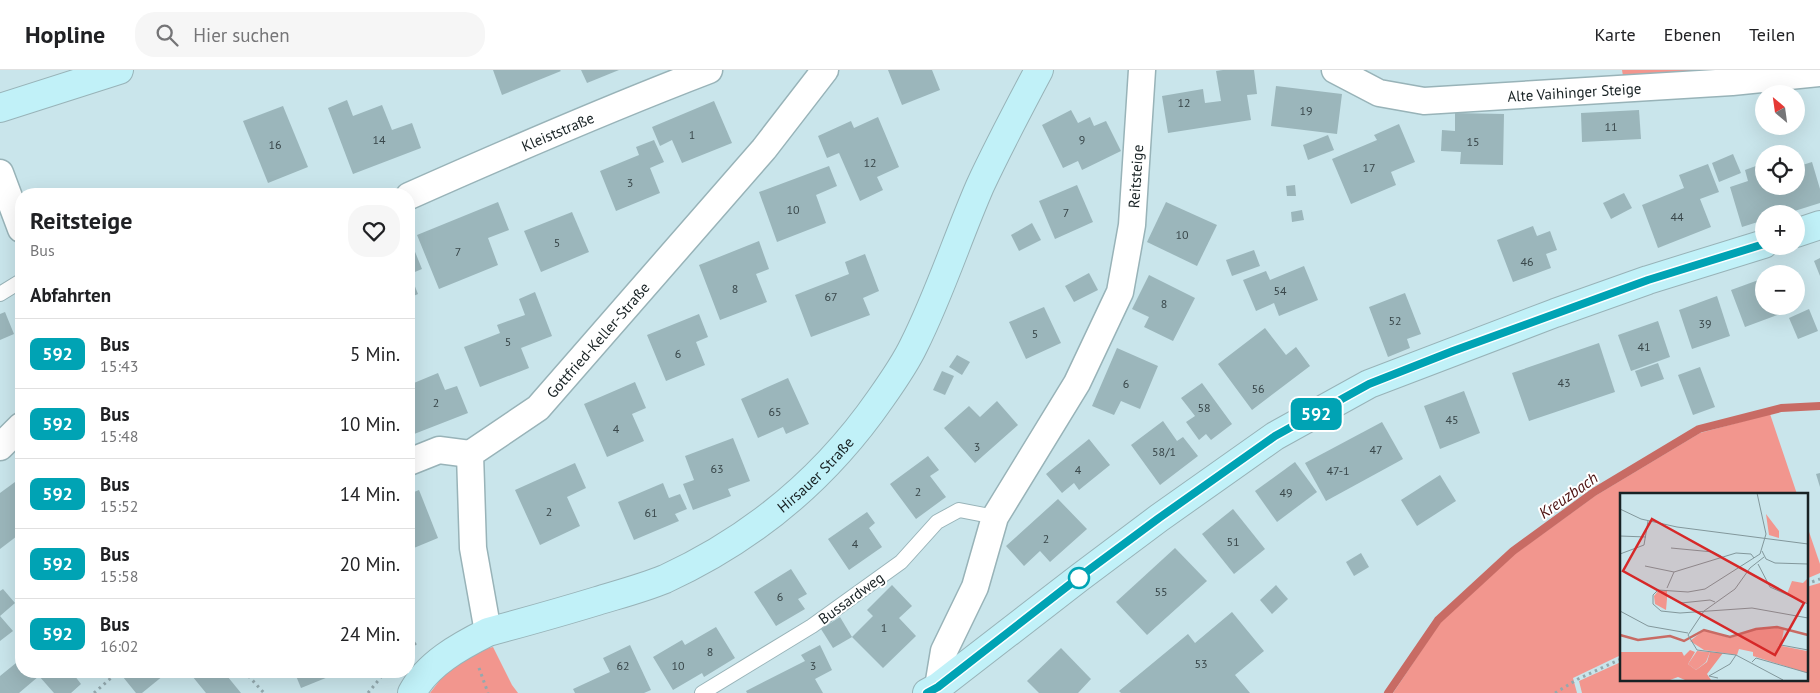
<!DOCTYPE html>
<html lang="de">
<meta charset="utf-8">
<style>
:root{--surface:#fff;--page:#f6f6f6;--text:#202124;--muted:#757577;--line:#e0e0e0}
body{margin:0;font-family:"PT Sans",sans-serif;background:var(--page);color:var(--text);height:100vh;display:flex;flex-direction:column;font-size:19px;white-space:nowrap}
*{box-sizing:border-box;margin:0}
p{font-size:16px;color:var(--muted)}
.icon{flex:none;width:28px;height:28px;fill:none;stroke:currentColor;stroke-width:2;stroke-linecap:round;stroke-linejoin:round}
.map{position:relative;flex:1;overflow:hidden}
.details{position:absolute;left:15px;top:118px;width:400px;height:490px;display:flex;flex-direction:column;background:var(--surface);border-radius:20px;box-shadow:0 5px 20px #0002}
.details>*{flex:none}
.badge{padding:0 10px;border-radius:8px;font-size:18px;line-height:32px}
.needle{width:32px;rotate:331deg}
.fabs{position:absolute;left:1755px;top:15px;display:grid;gap:10px}
.fabs a{display:grid;place-items:center;width:50px;height:50px;border-radius:50%;background:var(--surface);box-shadow:0 5px 20px #0002;font-size:25px}
.map>.badge{position:absolute;translate:-50% -50%;box-shadow:0 0 0 2px #fff}
h2{padding:0 15px;font-size:19px;line-height:45px}
.round{display:grid;place-items:center;flex:none;width:52px;height:52px;border-radius:20px;background:var(--page)}
.head{display:flex;align-items:center;justify-content:space-between;height:85px;padding:0 15px}
h1{font-size:24px;font-weight:700;line-height:38px}
ul{padding:0;list-style:none}
li{display:flex;align-items:center;gap:15px;height:70px;padding:0 15px;border-top:1px solid var(--line)}
li div{flex:1}
li b{display:block;font-size:19px}
li em{font-style:normal}
li .badge{min-width:55px;font-weight:700;text-align:center}
header{display:flex;align-items:center;gap:30px;box-sizing:border-box;height:70px;padding:0 25px;background:var(--surface);border-bottom:1px solid var(--line)}
header strong{font-size:24px}
nav{display:flex;gap:28px;margin-inline-start:auto;font-size:18px}
.search{width:350px;height:45px;background:var(--page);display:flex;align-items:center;gap:12px;box-sizing:border-box;padding:0 18px;border-radius:20px;color:var(--muted);font-size:19px}
.map>svg:first-child{display:block}
</style>
<header>
<strong>Hopline</strong>
<div class="search"><svg class="icon" aria-label="search" viewBox="0 0 24 24"><circle cx="10" cy="10" r="6"/><path d="M15 15l6 6"/></svg>Hier suchen</div>
<nav><a>Karte</a><a>Ebenen</a><a>Teilen</a></nav>
</header>
<div class="map">
<svg width="1820" height="623" viewBox="0 0 1820 623">
<rect width="100%" height="100%" fill="#c9e5eb"/>
<g fill="#f2968e">
<polygon points="1622,0 1747,0 1623,6"/>
<polygon points="1770,344 1797,424 1621,424 1621,585 1573,608 1577,623 1393,623 1440,553 1515,484 1595,426 1700,363"/>
<polygon points="1806,453 1820,494 1820,503 1806,509"/>
<polygon points="1820,513 1820,623 1582,623 1579,611 1621,592 1621,609 1806,609 1806,517"/>
<polygon points="493,577 512,615 518,623 430,623 443,606 470,583"/>
</g>
<g fill="none" stroke-linecap="round" stroke-linejoin="round">
<polyline stroke="#c86b64" stroke-width="8" points="1388,623 1438,550 1513,481 1594,422 1699,359 1781,338 1820,336"/>
</g>
<g fill="#9bb6bb">
<polygon points="493,0 560,0 561,1 502,25"/>
<polygon points="581,0 619,0 587,13"/>
<polygon points="888,0 932,0 940,20 902,35"/>
<polygon points="1223,0 1254,0 1257,24 1247,25 1251,50 1168,63 1162,26 1203,19 1205,33 1221,31 1216,1"/>
<polygon points="1276,16 1342,24 1337,64 1271,56"/>
<polygon points="347,30 353,46 382,35 392,60 412,53 421,78 353,104 328,38"/>
<polygon points="714,31 732,73 682,93 672,70 660,76 652,57"/>
<polygon points="283,36 308,97 268,113 243,51"/>
<polygon points="1071,40 1078,53 1090,47 1094,56 1106,51 1121,81 1082,100 1078,91 1063,98 1042,55"/>
<polygon points="1639,40 1641,69 1582,72 1581,43"/>
<polygon points="1455,43 1504,44 1503,95 1460,94 1461,82 1441,81 1442,60 1455,61"/>
<polygon points="878,47 899,97 877,107 883,120 860,131 839,83 827,88 818,66 851,51 854,58"/>
<polygon points="1399,54 1415,92 1391,102 1396,115 1351,134 1332,89 1377,70 1374,65"/>
<polygon points="1328,65 1334,80 1308,90 1303,75"/>
<polygon points="654,70 664,92 650,98 660,123 616,141 600,101 639,85 636,77"/>
<polygon points="1733,84 1741,103 1719,112 1712,93"/>
<polygon points="1812,92 1820,119 1820,133 1785,144 1764,144 1764,150 1742,157 1730,117 1748,111 1745,100 1764,93 1764,116 1796,116 1796,97"/>
<polygon points="1708,94 1719,122 1700,129 1711,157 1658,178 1642,135 1684,118 1679,105"/>
<polygon points="829,96 837,116 816,125 826,153 777,172 759,122"/>
<polygon points="1077,115 1093,152 1055,169 1039,131"/>
<polygon points="1295,115 1296,126 1287,126 1286,116"/>
<polygon points="1624,123 1632,138 1611,149 1603,133"/>
<polygon points="498,132 509,160 488,168 498,195 439,219 417,165"/>
<polygon points="1166,132 1217,155 1197,196 1147,172"/>
<polygon points="1302,140 1304,150 1292,152 1291,142"/>
<polygon points="572,142 589,182 541,202 524,161"/>
<polygon points="1032,153 1041,170 1019,181 1011,165"/>
<polygon points="1533,156 1537,166 1550,161 1557,180 1546,184 1551,198 1513,212 1497,170"/>
<polygon points="409,167 422,199 410,204 418,224 409,228"/>
<polygon points="759,171 769,199 756,204 767,232 720,250 699,195"/>
<polygon points="1254,180 1260,196 1232,206 1226,190"/>
<polygon points="865,184 879,221 863,228 870,245 811,267 795,225 849,204 845,192"/>
<polygon points="1820,188 1820,206 1814,191"/>
<polygon points="1304,196 1318,230 1279,246 1274,233 1256,241 1243,210 1266,201 1270,210"/>
<polygon points="1089,203 1098,220 1074,232 1065,216"/>
<polygon points="1149,205 1195,228 1173,271 1144,257 1149,247 1132,239"/>
<polygon points="1764,208 1764,236 1780,236 1783,243 1745,257 1731,220"/>
<polygon points="535,222 552,266 521,278 529,298 480,317 464,277 500,263 497,255 525,245 519,229"/>
<polygon points="1405,223 1421,264 1407,269 1410,278 1388,287 1369,237"/>
<polygon points="1717,226 1730,266 1692,279 1679,240"/>
<polygon points="1044,237 1061,273 1026,289 1009,252"/>
<polygon points="1809,239 1818,261 1798,269 1789,248"/>
<polygon points="5,242 14,264 0,270 0,244"/>
<polygon points="699,244 708,267 696,272 705,295 666,311 647,265"/>
<polygon points="1658,251 1670,287 1631,301 1618,265"/>
<polygon points="1265,258 1286,285 1296,277 1310,296 1252,340 1218,294"/>
<polygon points="1599,273 1615,322 1529,351 1512,303"/>
<polygon points="1117,278 1158,296 1140,339 1121,331 1114,345 1092,336"/>
<polygon points="957,285 970,292 962,305 949,297"/>
<polygon points="1658,293 1664,309 1641,317 1635,301"/>
<polygon points="1700,297 1715,337 1693,345 1678,305"/>
<polygon points="942,301 954,306 945,325 933,320"/>
<polygon points="438,303 445,320 457,316 468,343 409,366 409,315"/>
<polygon points="788,308 809,354 786,364 783,357 758,368 741,329"/>
<polygon points="635,312 646,338 632,344 644,371 607,387 584,334"/>
<polygon points="1202,313 1232,354 1211,370 1206,364 1199,370 1186,352 1195,346 1181,328"/>
<polygon points="1464,321 1480,363 1440,379 1424,336"/>
<polygon points="997,331 1018,355 975,393 944,358 969,336 980,347"/>
<polygon points="1163,351 1177,371 1183,367 1198,386 1160,415 1131,375"/>
<polygon points="1382,352 1403,389 1326,431 1305,393"/>
<polygon points="733,368 750,411 728,419 731,426 693,440 683,414 694,410 685,386"/>
<polygon points="1089,369 1110,395 1079,420 1074,413 1062,423 1046,404"/>
<polygon points="928,386 939,400 930,406 946,427 916,449 890,414"/>
<polygon points="1295,392 1317,422 1277,452 1255,421"/>
<polygon points="575,393 586,418 567,427 580,456 540,475 515,420"/>
<polygon points="1820,403 1820,417 1816,404"/>
<polygon points="1440,405 1456,431 1417,456 1401,430"/>
<polygon points="15,412 21,421 21,463 0,479 0,423"/>
<polygon points="663,413 669,428 680,424 687,439 675,444 679,451 634,470 618,432"/>
<polygon points="419,420 438,468 409,480 409,424"/>
<polygon points="1058,429 1087,459 1050,492 1040,481 1024,496 1006,476"/>
<polygon points="1233,439 1265,479 1234,504 1202,464"/>
<polygon points="867,442 875,453 869,458 882,477 849,500 828,469"/>
<polygon points="1175,478 1207,511 1147,565 1116,532"/>
<polygon points="1361,483 1369,497 1354,506 1346,492"/>
<polygon points="791,499 807,524 798,529 805,539 776,556 754,522"/>
<polygon points="892,515 912,536 899,548 916,566 883,598 852,567 873,546 867,540"/>
<polygon points="1276,515 1288,529 1272,544 1260,530"/>
<polygon points="3,519 15,533 0,546 13,561 0,571 0,521"/>
<polygon points="1232,542 1264,581 1235,605 1250,623 1121,623 1119,621 1188,564 1195,573"/>
<polygon points="840,547 852,567 833,578 821,559"/>
<polygon points="716,557 735,588 704,607 702,603 673,620 653,587 682,570 685,575"/>
<polygon points="630,575 651,620 644,623 575,623 573,619 610,602 603,588"/>
<polygon points="820,575 832,600 815,609 823,623 747,623 746,621 805,591 801,585"/>
<polygon points="1061,578 1091,609 1078,623 1039,623 1027,611"/>
<polygon points="21,589 21,601 71,601 81,614 71,623 54,623 39,606 19,623 0,623 0,606"/>
<polygon points="129,601 169,601 142,623 136,623 123,607"/>
<polygon points="188,601 223,601 241,623 206,623"/>
<polygon points="294,601 343,601 301,618"/>
</g>
<g fill="none" stroke-linecap="round" stroke-linejoin="round">
<g stroke="#98b3b8" stroke-width="16">
<g id="lane">
<polyline points="0,224 21,211"/>
<polyline points="702,623 812,556 901,492 937,452 959,440 995,447"/>
</g>
</g>
<g stroke="#98b3b8" stroke-width="29">
<g id="street">
<path id="s1" d="M1335 0 1379 23 1424 31 1732 12 1820 3"/>
<polyline points="0,103 21,159"/>
<path id="s2" d="M409 126C508 82 607 39 709 0"/>
<polyline points="0,377 21,356"/>
<polyline points="409,392 439,380 470,384"/>
<path id="s3" d="M488 562 473 478 470 384 538 338 764 79 825 0"/>
<path id="s4" d="M938 623V617L944 581 975 517 995 447 1077 313 1120 222 1132 155 1142 0"/>
</g>
</g>
<g stroke="#98b3b8" stroke-width="30">
<g id="secondary">
<polyline points="0,38 119,0"/>
<polyline points="1796,163 1820,155"/>
<path id="s5" d="M412 623C427 594 460 576 488 562 525 552 561 542 597 531 620 524 643 518 665 509 754 468 825 409 881 328 893 311 905 294 914 275 940 223 957 169 980 116 998 77 1019 38 1039 0"/>
<polyline points="927,623 938,617 1079,508 1159,448 1275,366 1369,314 1555,243 1648,210 1764,174"/>
</g>
</g>
<g stroke="#93a9ae" stroke-width="3" stroke-dasharray="2.5 4" stroke-linecap="butt">
<polyline points="1806,514 1820,509"/>
<polyline points="409,578 416,573"/>
<polyline points="479,598 488,623"/>
<polyline points="244,601 264,623"/>
<polyline points="94,623 119,601"/>
<polyline points="368,623 386,601"/>
<polyline points="1555,623 1578,609 1621,589"/>
</g>
<use href="#lane" stroke="#fff" stroke-width="14"/>
<use href="#street" stroke="#fff" stroke-width="26"/>
<use href="#secondary" stroke="#c1f1f8" stroke-width="28"/>
</g>
<g fill="none" stroke-linecap="round" stroke-linejoin="round">
<g stroke="#fff" stroke-width="11">
<polyline id="line" points="927,623 938,617 1078,508 1159,448 1275,366 1369,314 1453,281 1574,237 1648,210 1764,174"/>
</g>
<use href="#line" stroke="#00a3b4" stroke-width="8"/>
</g>
<circle fill="#fff" stroke="#00a3b4" stroke-width="2.5" cx="1079" cy="508" r="10"/>
<g text-anchor="middle" dominant-baseline="central" stroke-width="4" stroke-linejoin="round" paint-order="stroke">
<g font-size="12" fill="#39474a">
<text x="1184" y="32">12</text>
<text x="1306" y="40">19</text>
<text x="1611" y="56">11</text>
<text x="692" y="64">1</text>
<text x="379" y="69">14</text>
<text x="1082" y="69">9</text>
<text x="1473" y="71">15</text>
<text x="275" y="74">16</text>
<text x="870" y="92">12</text>
<text x="1369" y="97">17</text>
<text x="630" y="112">3</text>
<text x="793" y="139">10</text>
<text x="1066" y="142">7</text>
<text x="1677" y="146">44</text>
<text x="1182" y="164">10</text>
<text x="557" y="172">5</text>
<text x="458" y="181">7</text>
<text x="1527" y="191">46</text>
<text x="735" y="218">8</text>
<text x="1280" y="220">54</text>
<text x="831" y="226">67</text>
<text x="1164" y="233">8</text>
<text x="1395" y="250">52</text>
<text x="1705" y="253">39</text>
<text x="1035" y="263">5</text>
<text x="508" y="271">5</text>
<text x="1644" y="276">41</text>
<text x="678" y="283">6</text>
<text x="1564" y="312">43</text>
<text x="1126" y="313">6</text>
<text x="1258" y="318">56</text>
<text x="436" y="332">2</text>
<text x="1204" y="337">58</text>
<text x="775" y="341">65</text>
<text x="1452" y="349">45</text>
<text x="616" y="358">4</text>
<text x="977" y="376">3</text>
<text x="1376" y="379">47</text>
<text x="1164" y="381">58/1</text>
<text x="717" y="398">63</text>
<text x="1078" y="399">4</text>
<text x="1338" y="400">47-1</text>
<text x="918" y="421">2</text>
<text x="1286" y="422">49</text>
<text x="549" y="441">2</text>
<text x="651" y="442">61</text>
<text x="1046" y="468">2</text>
<text x="1233" y="471">51</text>
<text x="855" y="473">4</text>
<text x="1161" y="521">55</text>
<text x="780" y="526">6</text>
<text x="884" y="557">1</text>
<text x="710" y="581">8</text>
<text x="1201" y="593">53</text>
<text x="623" y="595">62</text>
<text x="678" y="595">10</text>
<text x="813" y="595">3</text>
</g>
<g font-size="15" fill="#182224" stroke="#fff">
<text stroke="none"><textPath href="#s1" startOffset="246">Alte Vaihinger Steige</textPath></text>
<text stroke="none"><textPath href="#s2" startOffset="162">Kleiststraße</textPath></text>
<text stroke="none"><textPath href="#s4" startOffset="561">Reitsteige</textPath></text>
<text stroke="none"><textPath href="#s3" startOffset="352">Gottfried-Keller-Straße</textPath></text>
<text stroke="none"><textPath href="#s5" startOffset="468">Hirsauer Straße</textPath></text>
<text transform="translate(851 528) rotate(-36)">Bussardweg</text>
</g>
<g font-size="16" font-style="italic" fill="#4c1110" stroke="#fff">
<text transform="translate(1568 425) rotate(-35)">Kreuzbach</text>
</g>
</g>
<g transform="translate(1620 423)">
<rect width="188" height="188" fill="#c9e5eb"/>
<path d="M146 21 159 38V45L149 42ZM187 86V110L167 101 172 88 183 90ZM47 97V106L46 117 35 111 34 103 38 98ZM157 135 164 136 161 152H157L187 158V180L133 163V159L119 156 117 162 84 157 70 148 84 137 110 145 136 136ZM77 158 90 159 86 169 76 177 68 171Z" fill="#f2968e"/>
<path d="M70 157 75 159 68 171 76 177 87 169 90 159 103 160 87 181 91 187H65L58 184 50 187H0V159H62L64 163Z" fill="#f08f86"/>
<path fill="none" stroke="#c86b64" stroke-width="2.5" d="M0 142 18 147 50 143 64 148 84 137 110 144 136 136 157 134 188 142"/>
<path fill="none" stroke="#82979b" stroke-width="1" d="M137 0 146 41 140 61 85 96 68 99 38 97 33 102V111L41 118 60 120 132 115 188 125M0 16 21 26 57 34 188 51M0 43 26 44M51 55 93 59 101 63M142 58 146 66 155 70 188 71M0 61 24 52 28 28M144 64 130 75 115 96 84 118 68 142 77 157 116 162 163 187M138 71 150 94 188 111M25 73 54 79M47 95 54 79 116 60 131 61 134 65M61 110 90 107 95 109M0 118 28 133 68 140M161 152 188 157M132 169 136 165 188 180M98 185 89 183 110 171 116 162"/>
<path fill="#d62828" fill-opacity="0.15" stroke="#d62828" stroke-width="2.5" d="M32 26 184 110 155 162 3 78Z"/>
<rect width="188" height="188" fill="none" stroke="#182224" stroke-width="2.5"/>
</g>
</svg>
<div class="fabs">
<a><svg class="needle" viewBox="-14 -14 28 28"><path d="M0-13l5 13h-10z" fill="#e53935"/><path d="M0 13l5-13h-10z" fill="#757577"/></svg></a>
<a><svg class="icon" aria-label="locate" viewBox="0 0 24 24"><circle cx="12" cy="12" r="6"/><path d="M12 2v4M12 18v4M2 12h4M18 12h4"/></svg></a>
<a>+</a>
<a>−</a>
</div>
<b class="badge" style="left:1316px;top:344px;background:#00a3b4;color:#fff">592</b>
<section class="details">
<div class="head"><div><h1>Reitsteige</h1><p>Bus</p></div><a class="round"><svg class="icon" aria-label="heart" viewBox="0 0 24 24"><path d="M12 20l-8-8c-3-5 5-10 8-4 3-6 11-1 8 4z"/></svg></a></div>
<h2>Abfahrten</h2>
<ul>
<li><span class="badge" style="background:#00a3b4;color:#fff">592</span><div><b>Bus</b><p>15:43</p></div><em>5 Min.</em></li>
<li><span class="badge" style="background:#00a3b4;color:#fff">592</span><div><b>Bus</b><p>15:48</p></div><em>10 Min.</em></li>
<li><span class="badge" style="background:#00a3b4;color:#fff">592</span><div><b>Bus</b><p>15:52</p></div><em>14 Min.</em></li>
<li><span class="badge" style="background:#00a3b4;color:#fff">592</span><div><b>Bus</b><p>15:58</p></div><em>20 Min.</em></li>
<li><span class="badge" style="background:#00a3b4;color:#fff">592</span><div><b>Bus</b><p>16:02</p></div><em>24 Min.</em></li>
</ul>
</section>
</div>
